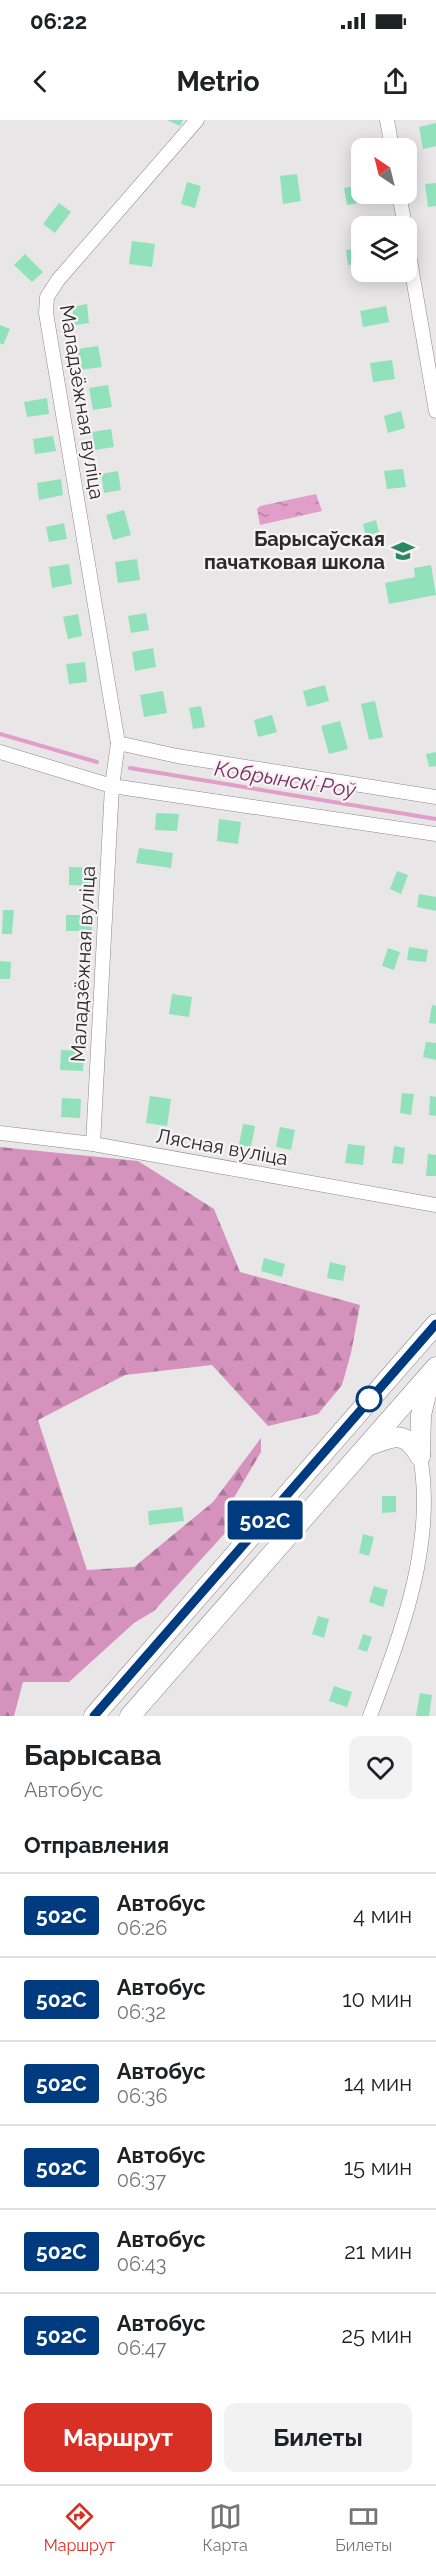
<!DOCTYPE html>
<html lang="ru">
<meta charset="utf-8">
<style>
:root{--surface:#fff;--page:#f2f2f2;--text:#202124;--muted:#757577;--line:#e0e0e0;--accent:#d93025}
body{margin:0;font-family:Raleway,sans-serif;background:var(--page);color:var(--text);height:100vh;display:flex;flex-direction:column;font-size:22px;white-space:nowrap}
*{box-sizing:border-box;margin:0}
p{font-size:20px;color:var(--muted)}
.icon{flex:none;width:33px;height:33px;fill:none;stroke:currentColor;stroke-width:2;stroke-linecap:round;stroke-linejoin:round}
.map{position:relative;height:1596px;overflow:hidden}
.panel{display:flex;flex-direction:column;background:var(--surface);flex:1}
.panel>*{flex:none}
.badge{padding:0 12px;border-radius:4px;font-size:21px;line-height:39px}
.needle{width:39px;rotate:325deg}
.tools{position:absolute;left:351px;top:18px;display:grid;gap:12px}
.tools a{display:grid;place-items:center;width:66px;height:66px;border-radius:12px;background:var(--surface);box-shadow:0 3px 15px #0003;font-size:30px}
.map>.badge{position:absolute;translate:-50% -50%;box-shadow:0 0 0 3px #fff}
h2{padding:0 24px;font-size:22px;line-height:54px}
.round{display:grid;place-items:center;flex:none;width:63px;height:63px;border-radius:12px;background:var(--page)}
.summary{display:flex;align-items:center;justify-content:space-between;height:102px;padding:0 24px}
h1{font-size:28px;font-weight:700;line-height:45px}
.button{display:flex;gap:12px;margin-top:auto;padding:12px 24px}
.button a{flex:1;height:69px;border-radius:12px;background:var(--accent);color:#fff;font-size:24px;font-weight:700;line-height:69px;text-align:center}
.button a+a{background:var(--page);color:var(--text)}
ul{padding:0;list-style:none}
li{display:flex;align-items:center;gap:18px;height:84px;padding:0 24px;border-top:2px solid var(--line)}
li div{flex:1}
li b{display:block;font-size:22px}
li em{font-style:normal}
li .badge{min-width:66px;font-weight:700;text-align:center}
.status{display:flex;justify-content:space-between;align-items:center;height:42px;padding:0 30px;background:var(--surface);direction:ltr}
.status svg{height:16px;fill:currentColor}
header{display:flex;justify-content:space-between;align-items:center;height:78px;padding:0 24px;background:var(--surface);font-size:27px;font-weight:700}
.tab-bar{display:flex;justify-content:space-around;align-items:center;height:84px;border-top:2px solid var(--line);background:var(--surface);font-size:16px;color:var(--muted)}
.tab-bar a{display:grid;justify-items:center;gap:3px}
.tab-bar .current{color:var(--accent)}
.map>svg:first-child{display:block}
</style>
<div class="status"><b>06:22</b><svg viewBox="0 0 49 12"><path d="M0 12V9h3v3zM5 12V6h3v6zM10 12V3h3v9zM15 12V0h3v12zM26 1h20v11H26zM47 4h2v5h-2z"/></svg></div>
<header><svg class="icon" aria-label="back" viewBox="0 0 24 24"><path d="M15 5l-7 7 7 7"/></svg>Metrio<svg class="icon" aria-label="share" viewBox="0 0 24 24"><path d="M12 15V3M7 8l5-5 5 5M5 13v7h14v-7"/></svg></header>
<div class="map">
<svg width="436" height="1596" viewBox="0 0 436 1596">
<defs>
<pattern id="forest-firs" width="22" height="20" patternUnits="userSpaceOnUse" patternTransform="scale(1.5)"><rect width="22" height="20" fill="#d492bc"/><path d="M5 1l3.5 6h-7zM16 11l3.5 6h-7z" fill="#ac7799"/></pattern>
<pattern id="water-ripples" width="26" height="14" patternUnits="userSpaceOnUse" patternTransform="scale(1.5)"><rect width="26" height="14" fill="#e19ec9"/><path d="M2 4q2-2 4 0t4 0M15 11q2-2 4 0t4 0" fill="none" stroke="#b781a3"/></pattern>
</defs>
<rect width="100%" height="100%" fill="#e9e6e8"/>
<polygon fill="url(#forest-firs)" points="0,1027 138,1041 214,1089 240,1152 360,1185 351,1233 342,1265 318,1294 268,1306 212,1245 125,1255 38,1300 87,1450 134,1447 213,1382 261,1318 261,1332 232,1381 237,1400 154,1491 134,1503 69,1562 23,1562 14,1596 0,1596"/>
<polygon fill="url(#water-ripples)" points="316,374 322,391 260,405 257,389 260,386"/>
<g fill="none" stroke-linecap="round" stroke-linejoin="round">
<g stroke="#e19ec9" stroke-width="4">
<polyline points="0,614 97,642"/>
<polyline points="130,648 436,699"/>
</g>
</g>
<g fill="#91e1ba">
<polygon points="167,0 183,0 180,6"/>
<polygon points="436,3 436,26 423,29 419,7"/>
<polygon points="297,54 301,81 283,84 280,56"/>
<polygon points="187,62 201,66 195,88 181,84"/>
<polygon points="436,63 436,86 428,87 425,64"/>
<polygon points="362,65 362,74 368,74 369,81 347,85 344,68"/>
<polygon points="59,83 71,92 55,113 43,104"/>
<polygon points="132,121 155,124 152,147 129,144"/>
<polygon points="362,128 362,143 348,145 346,130"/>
<polygon points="25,134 43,152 32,162 14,145"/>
<polygon points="87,184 89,203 75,205 72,187"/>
<polygon points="386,186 389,202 363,207 360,191"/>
<polygon points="0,205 10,209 3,225 0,223"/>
<polygon points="98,226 102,247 80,250 77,229"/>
<polygon points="392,240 395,259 373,262 370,243"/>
<polygon points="108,265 112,287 93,290 89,268"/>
<polygon points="47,278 49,294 27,297 24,282"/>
<polygon points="401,291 405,308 388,313 384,296"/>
<polygon points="111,309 114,327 95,330 92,312"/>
<polygon points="53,316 56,331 35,334 33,319"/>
<polygon points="403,349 406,367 387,369 384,351"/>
<polygon points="118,351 121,370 104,373 101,354"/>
<polygon points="61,359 63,375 39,380 37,363"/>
<polygon points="124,390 131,415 113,420 106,395"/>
<polygon points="376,400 379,412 366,416 363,404"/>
<polygon points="64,403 67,419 49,422 46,407"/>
<polygon points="137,439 140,460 118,463 115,442"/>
<polygon points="69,444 72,464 52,468 49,447"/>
<polygon points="431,445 436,475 389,484 385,463 415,457 414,448"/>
<polygon points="146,493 149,510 131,513 128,496"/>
<polygon points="78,494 82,516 68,519 63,497"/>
<polygon points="153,528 156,547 135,551 132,532"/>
<polygon points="85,542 87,562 69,564 66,544"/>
<polygon points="325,565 329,581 307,587 303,571"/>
<polygon points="163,571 167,593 144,597 140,575"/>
<polygon points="375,581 383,617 369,620 361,584"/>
<polygon points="201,586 205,607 193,609 189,588"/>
<polygon points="272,595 277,612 258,617 254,600"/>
<polygon points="340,601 348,629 329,634 321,606"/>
<polygon points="436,632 436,646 429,647 426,634"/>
<polygon points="156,693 179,694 177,711 155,710"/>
<polygon points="219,699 241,702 238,724 217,721"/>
<polygon points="139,728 173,733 171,748 136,743"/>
<polygon points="69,747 95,748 95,766 69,765"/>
<polygon points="397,751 408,755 401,774 390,769"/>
<polygon points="419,774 436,777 436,791 417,787"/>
<polygon points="3,790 14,790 12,814 2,814"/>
<rect x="66" y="795" width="26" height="16"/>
<polygon points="409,827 428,830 426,842 407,840"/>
<polygon points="388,828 400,832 394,850 382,846"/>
<polygon points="0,841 11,842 10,859 0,859"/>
<polygon points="172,874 192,877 189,897 169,894"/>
<polygon points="432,885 436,886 436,904 429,903"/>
<polygon points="426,922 436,923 436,940 423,937"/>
<polygon points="61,930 84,931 83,951 60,950"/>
<polygon points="402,973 414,974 411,995 400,993"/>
<polygon points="150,976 171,979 167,1006 146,1003"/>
<polygon points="430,976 436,977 436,996 429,995"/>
<polygon points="62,978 81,979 80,998 61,997"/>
<polygon points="243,1004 255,1006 251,1027 239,1025"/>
<polygon points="280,1007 295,1010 291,1030 276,1027"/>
<polygon points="348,1024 365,1026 363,1045 345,1043"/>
<polygon points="394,1026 405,1028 403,1044 392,1043"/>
<polygon points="428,1034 436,1035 436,1056 426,1056"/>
<polygon points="264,1138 285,1144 282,1157 261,1151"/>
<polygon points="330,1142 346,1146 343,1161 327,1158"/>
<polygon points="382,1376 396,1376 396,1392 382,1393"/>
<polygon points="182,1387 184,1401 149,1405 148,1391"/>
<polygon points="363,1414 374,1417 369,1436 359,1433"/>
<polygon points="374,1466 388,1470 383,1487 369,1482"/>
<polygon points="318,1496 329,1499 324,1518 312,1514"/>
<polygon points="363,1514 372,1517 367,1532 358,1529"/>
<polygon points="334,1566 352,1572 347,1587 329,1581"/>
<polygon points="420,1573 432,1575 429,1596 416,1596"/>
</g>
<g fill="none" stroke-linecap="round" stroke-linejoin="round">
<g stroke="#8c888a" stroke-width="15">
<g id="minor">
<polyline points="387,0 392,28"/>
<polyline points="399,74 405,106"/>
<polyline points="406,117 436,291"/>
<polyline points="118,623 177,636 436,677"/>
<polyline points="0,632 112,666 436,714"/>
<polyline points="0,1013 93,1024 436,1085"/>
<polyline points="93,1024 112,666 118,623 46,193 47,177 58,160 197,0"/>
<path d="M370 1596C401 1514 436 1424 420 1336"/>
</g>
</g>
<g stroke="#8c888a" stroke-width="21">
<g id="highway">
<path d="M370 1325C395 1316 405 1310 420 1336"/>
<polyline points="420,1336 421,1295 430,1258"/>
<polyline points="94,1596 436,1204"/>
<polyline points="130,1596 436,1247"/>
</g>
</g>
<use href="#minor" stroke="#fff" stroke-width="14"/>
<use href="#highway" stroke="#fff" stroke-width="20"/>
</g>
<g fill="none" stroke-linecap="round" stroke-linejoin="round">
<g stroke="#fff" stroke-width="14">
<polyline id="line" points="94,1596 436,1204"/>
</g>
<use href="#line" stroke="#003b80" stroke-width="9"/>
</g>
<defs>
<g id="school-bare" transform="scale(1.8)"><path d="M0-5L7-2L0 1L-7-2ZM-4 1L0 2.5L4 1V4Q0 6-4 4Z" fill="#288962" stroke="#f7f3f5" stroke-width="2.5" paint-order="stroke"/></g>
</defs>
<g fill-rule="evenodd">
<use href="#school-bare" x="403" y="431"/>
</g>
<circle fill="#fff" stroke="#003b80" stroke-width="3" cx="369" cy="1279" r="12"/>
<g text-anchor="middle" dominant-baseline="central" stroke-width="4.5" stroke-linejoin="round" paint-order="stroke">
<g font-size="20" fill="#2b292a" stroke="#f7f3f5">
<text transform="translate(82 282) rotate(81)">Маладзёжная вуліца</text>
<text transform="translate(83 844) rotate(-87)">Маладзёжная вуліца</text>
<text transform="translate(222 1027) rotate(10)">Лясная вуліца</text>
</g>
<g font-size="20" font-weight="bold" fill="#2b292a" stroke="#f7f3f5" text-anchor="end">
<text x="385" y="419">Барысаўская<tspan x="385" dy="23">пачатковая школа</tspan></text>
</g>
<g font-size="21" font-style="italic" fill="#792c63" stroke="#f7f3f5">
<text transform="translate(285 659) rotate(9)">Кобрынскі Роў</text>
</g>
</g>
</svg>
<div class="tools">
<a><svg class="needle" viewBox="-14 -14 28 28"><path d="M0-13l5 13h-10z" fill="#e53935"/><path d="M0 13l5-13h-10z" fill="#757577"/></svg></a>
<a><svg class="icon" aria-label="layers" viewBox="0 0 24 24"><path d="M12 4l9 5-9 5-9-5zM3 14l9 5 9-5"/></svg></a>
</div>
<b class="badge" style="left:265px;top:1400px;background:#003b80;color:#fff">502С</b>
</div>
<section class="panel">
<div class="summary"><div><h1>Барысава</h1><p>Автобус</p></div><a class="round"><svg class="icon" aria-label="heart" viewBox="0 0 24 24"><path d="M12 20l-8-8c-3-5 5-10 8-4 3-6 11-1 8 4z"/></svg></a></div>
<h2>Отправления</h2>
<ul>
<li><span class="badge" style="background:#003b80;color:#fff">502С</span><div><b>Автобус</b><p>06:26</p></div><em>4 мин</em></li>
<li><span class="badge" style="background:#003b80;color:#fff">502С</span><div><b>Автобус</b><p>06:32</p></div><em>10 мин</em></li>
<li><span class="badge" style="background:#003b80;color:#fff">502С</span><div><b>Автобус</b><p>06:36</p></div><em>14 мин</em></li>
<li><span class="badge" style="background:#003b80;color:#fff">502С</span><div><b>Автобус</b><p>06:37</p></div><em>15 мин</em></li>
<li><span class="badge" style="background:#003b80;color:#fff">502С</span><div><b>Автобус</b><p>06:43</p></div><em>21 мин</em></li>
<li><span class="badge" style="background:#003b80;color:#fff">502С</span><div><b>Автобус</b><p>06:47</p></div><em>25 мин</em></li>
</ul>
<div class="button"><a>Маршрут</a><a>Билеты</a></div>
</section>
<nav class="tab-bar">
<a class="current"><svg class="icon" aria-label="directions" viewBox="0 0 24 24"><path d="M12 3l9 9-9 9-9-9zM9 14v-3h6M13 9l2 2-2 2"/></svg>Маршрут</a>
<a><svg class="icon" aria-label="map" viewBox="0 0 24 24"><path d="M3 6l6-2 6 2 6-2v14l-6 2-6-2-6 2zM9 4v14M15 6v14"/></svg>Карта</a>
<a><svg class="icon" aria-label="tickets" viewBox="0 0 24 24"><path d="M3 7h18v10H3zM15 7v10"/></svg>Билеты</a>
</nav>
